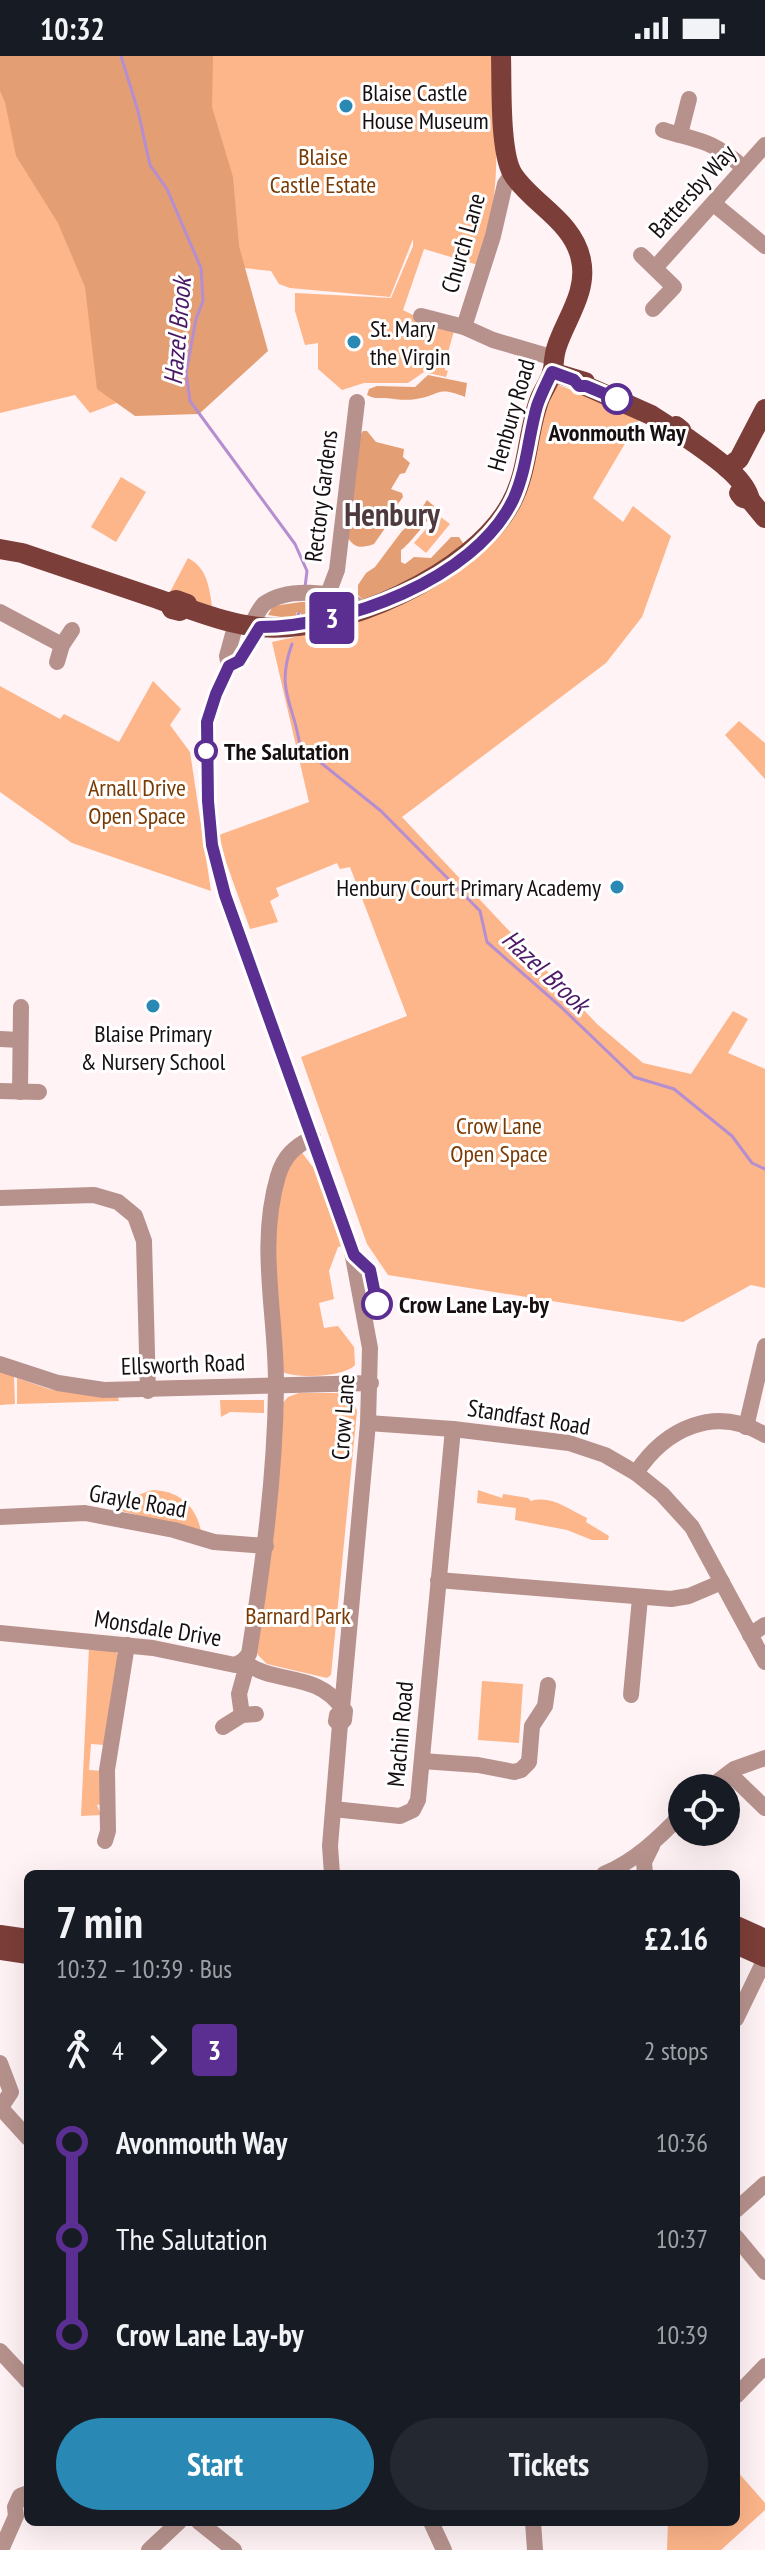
<!DOCTYPE html>
<meta charset="utf-8">
<style>
:root{--surface:#171b24;--page:#242831;--text:#f1f3f6;--muted:#9ea1a6;--accent:#2a88b4}
body{margin:0;font-family:"PT Sans Narrow",sans-serif;background:var(--page);color:var(--text);height:100vh;display:flex;flex-direction:column;font-size:30px;white-space:nowrap}
*{box-sizing:border-box;margin:0}
p{font-size:26px;color:var(--muted)}
.icon{flex:none;width:44px;height:44px;fill:none;stroke:currentColor;stroke-width:2;stroke-linecap:round;stroke-linejoin:round}
.map{position:relative;flex:1;overflow:hidden}
.drawer{position:absolute;left:24px;top:1814px;width:716px;height:656px;display:flex;flex-direction:column;background:var(--surface);border-radius:12px;box-shadow:0 8px 32px #0002}
.drawer>*{flex:none}
.badge{padding:0 16px;border-radius:6px;font-size:28px;line-height:52px}
.buttons{position:absolute;left:668px;top:1718px;display:grid;gap:16px}
.buttons a{display:grid;place-items:center;width:72px;height:72px;border-radius:50%;background:var(--surface);box-shadow:0 8px 32px #0002;font-size:40px}
.map>.badge{position:absolute;translate:-50% -50%;box-shadow:0 0 0 4px #fff}
.legs{display:flex;align-items:center;gap:12px;height:88px;padding:0 32px;font-size:26px}
.legs p{margin-inline-start:auto}
.summary{display:flex;align-items:center;justify-content:space-between;height:136px;padding:0 32px}
h1{font-size:44px;font-weight:600;line-height:60px}
.primary-button{display:flex;gap:16px;margin-top:auto;padding:16px 32px}
.primary-button a{flex:1;height:92px;border-radius:48px;background:var(--accent);color:#fff;font-size:32px;font-weight:600;line-height:92px;text-align:center}
.primary-button a+a{background:var(--page);color:var(--text)}
ul{padding:0 32px;list-style:none}
li{display:flex;align-items:center;gap:28px;height:96px;font-size:30px}
li i{display:grid;place-items:center;width:12px;height:100%;margin:0 10px;background:currentColor}
li i::after{content:'';width:20px;height:20px;margin:-10px;border:6px solid;border-radius:50%;background:var(--surface)}
li p{margin-inline-start:auto}
li:first-child i{background:linear-gradient(#0000 50%,currentColor 0)}
li:last-child i{background:linear-gradient(currentColor 50%,#0000 0)}
.status{display:flex;justify-content:space-between;align-items:center;height:56px;padding:0 40px;background:var(--surface);direction:ltr}
.status svg{height:22px;fill:currentColor}
.map>svg:first-child{display:block}
</style>
<div class="status"><b>10:32</b><svg viewBox="0 0 49 12"><path d="M0 12V9h3v3zM5 12V6h3v6zM10 12V3h3v9zM15 12V0h3v12zM26 1h20v11H26zM47 4h2v5h-2z"/></svg></div>
<div class="map">
<svg width="765" height="2494" viewBox="0 0 765 2494">
<rect width="100%" height="100%" fill="#fff3f6"/>
<g fill="#fdb58a">
<path d="M0 0H492C494 49 500 100 493 148 490 169 483 189 478 209L424 193 403 254 435 270 454 275 445 307V314L448 315 446 321 424 316 408 327H364L342 334 318 313V287L305 289 295 255V237L391 242 413 190V183L390 241 290 232 279 228 271 215 170 204 203 314 90 357 75 339 0 357Z"/>
<polygon points="553,327 641,360 593,442 623,466 633,450 671,480 642,561 606,607 402,761 597,968 643,1007 691,1018 733,955 748,963 728,997 765,1013 765,1232 751,1229 683,1266 388,1219 367,1188 301,1001 407,960 350,811 340,813 337,807 276,832 279,840 270,845 278,866 250,873 226,806 219,779 309,746 272,586 331,573 483,492"/>
<polygon points="121,421 146,436 116,486 91,471"/>
<polygon points="438,459 450,468 426,497 414,487"/>
<path d="M188 502C207 512 209 530 212 550L169 538Z"/>
<polygon points="153,625 181,653 170,669 190,696 211,835 72,787 0,736 0,630 60,663 64,658 119,686"/>
<polygon points="739,665 765,687 765,723 725,679"/>
<path d="M300 1094 312 1110H315L341 1190 338 1191 329 1215 334 1243 319 1247 324 1272 338 1270 354 1291 355 1309C345 1321 297 1323 283 1316L272 1186 284 1111Z"/>
<polygon points="0,1315 14,1320 15,1348 0,1349"/>
<polygon points="17,1322 49,1333 118,1341 119,1345 17,1348"/>
<polygon points="299,1337 345,1337 352,1342 357,1355 331,1619 327,1622 267,1608 258,1599 255,1591 281,1349 288,1341"/>
<polygon points="220,1344 264,1344 264,1357 230,1356 221,1361"/>
<path d="M152 1434C178 1434 196 1450 201 1475L121 1455 138 1439Z"/>
<path d="M478 1434 502 1442 503 1438 528 1442 531 1445C551 1439 568 1453 587 1462L586 1466 609 1480 608 1484H592L567 1474 515 1464 516 1452 477 1447Z"/>
<polygon points="89,1591 116,1596 118,1599 105,1689 91,1688 89,1714 103,1715 102,1748 97,1749 101,1759 81,1760"/>
<polygon points="482,1625 523,1628 519,1687 478,1684"/>
<polygon points="736,2414 765,2447 765,2454 721,2494 667,2494 668,2466 736,2466"/>
</g>
<g fill="#e49e73">
<polygon points="0,0 213,0 212,51 233,121 239,190 268,295 199,358 135,360 97,333 85,231 58,167 16,100 5,46 0,35"/>
<path d="M428 319 467 327 465 341C436 329 440 340 416 343 405 345 396 343 385 342 377 342 374 343 367 339L369 333 377 330 415 331Z"/>
<path d="M363 375H367L376 386 404 393 403 401 410 407 405 417 400 418 391 433 402 437 403 441 395 452H390L388 468 374 488C362 492 355 493 348 482L358 382Z"/>
<path d="M427 444 436 452C432 460 408 490 401 494V506L405 508 414 501 431 502 451 481H459L465 490 425 517 363 544 358 539V529L366 517 375 511 402 475 413 466Z"/>
<polygon points="301,546 326,546 344,550 300,563 301,557 297,556 295,563 268,559 273,550"/>
</g>
<g fill="none" stroke-linecap="round" stroke-linejoin="round">
<g stroke="#b48ed0" stroke-width="3">
<polyline points="121,0 138,55 150,109 167,133 201,212 203,245 196,263 186,317 190,345 295,488 307,515 305,531"/>
<polyline points="298,559 299,557"/>
<path d="M292 588C275 635 294 647 300 690L381 755 480 855 487 886 560 950 634 1021 674 1033 732 1080 752 1107 765 1113"/>
</g>
<g stroke="#b7928d" stroke-width="16">
<path d="M663 74C701 86 710 83 743 111"/>
<polyline points="680,78 689,43"/>
<polyline points="714,148 765,190"/>
<polyline points="641,199 674,231 653,253"/>
<polyline points="655,212 765,89"/>
<polyline points="421,260 464,271 493,284 554,302"/>
<polyline points="464,271 493,180 505,128 512,118"/>
<polyline points="328,538 337,514 357,346"/>
<polyline points="0,556 62,589"/>
<path d="M251 570C255 562 258 554 264 548 287 531 333 535 355 548L357 554"/>
<polyline points="260,571 239,605 229,610 216,638 207,666 208,745 212,789 225,839 351,1190 370,1292 368,1367 342,1652 345,1655 344,1664 340,1668"/>
<polyline points="57,606 62,589 72,574"/>
<polyline points="229,610 227,600 236,567"/>
<polyline points="0,983 20,984"/>
<polyline points="0,1035 39,1036"/>
<polyline points="20,1036 21,951"/>
<polyline points="0,1142 94,1139 118,1146 135,1160 144,1185 148,1335"/>
<polyline points="0,1308 58,1327 104,1334 371,1327"/>
<polyline points="368,1367 453,1373 569,1387 605,1399 636,1417 662,1438 692,1471 765,1606"/>
<polyline points="746,1371 765,1290"/>
<path d="M636 1417C665 1373 715 1348 765 1379"/>
<polyline points="0,1461 85,1457 174,1474 214,1486 266,1490"/>
<polyline points="438,1524 671,1543 689,1540 722,1526"/>
<polyline points="0,1577 153,1592 235,1609 243,1605"/>
<polyline points="750,1579 765,1569"/>
<path d="M243 1605 249 1598C263 1509 275 1422 276 1332 277 1260 257 1191 278 1120 284 1100 294 1091 313 1081"/>
<path d="M243 1605C274 1630 316 1614 342 1652"/>
<polyline points="631,1639 640,1542"/>
<polyline points="242,1659 239,1638 247,1609"/>
<polyline points="223,1671 242,1659 256,1658"/>
<polyline points="422,1705 478,1709 514,1716 521,1714 529,1706 532,1670 545,1650 548,1629"/>
<polyline points="729,1717 765,1752"/>
<polyline points="709,1732 734,1713 765,1702"/>
<polyline points="333,1753 400,1760 413,1754 418,1744 453,1373"/>
<polyline points="105,1785 108,1775 107,1714 127,1589"/>
<polyline points="332,1818 330,1790 340,1668 336,1665 337,1659"/>
<path d="M604 1818C635 1805 659 1782 682 1758"/>
<polyline points="645,1818 644,1806 652,1790"/>
<polyline points="736,1963 765,1903"/>
<polyline points="0,2007 11,2036 1,2051"/>
<polyline points="0,2051 28,2082"/>
<polyline points="736,2154 765,2128"/>
<polyline points="736,2181 765,2216"/>
<polyline points="0,2295 28,2325"/>
<polyline points="736,2340 765,2310"/>
<polyline points="199,2466 234,2494"/>
<polyline points="431,2466 444,2494"/>
<polyline points="533,2466 535,2494"/>
<polyline points="1,2494 16,2460 15,2451 20,2440 28,2437"/>
<polyline points="149,2494 179,2466"/>
</g>
<g stroke="#7c3e38" stroke-width="20">
<polyline points="552,316 585,326 586,330 651,359 668,370 670,375 683,379"/>
<path d="M676 370 681 374 683 379C703 394 745 419 750 444"/>
<polyline points="727,412 739,403 765,353"/>
<polyline points="739,437 743,442 750,444 765,462"/>
<polyline points="0,493 22,497 158,543 169,547 172,553 180,555"/>
<path d="M169 547 176 544 187 548 189 553C212 561 236 569 260 571 338 579 474 517 511 447 529 414 527 375 540 342 544 333 551 323 553 314 554 306 554 298 557 290 566 263 588 235 581 204 574 166 534 149 514 120 499 100 502 26 501 0"/>
<polyline points="736,1870 765,1883"/>
<polyline points="0,1879 28,1883"/>
<polyline points="736,1888 765,1901"/>
<polyline points="0,1894 28,1898"/>
</g>
</g>
<g fill="none" stroke-linecap="round" stroke-linejoin="round">
<g stroke="#fff" stroke-width="18">
<path id="line-1" d="M377 1248 370 1214 354 1199 225 839 212 789 208 745 207 666 216 638 229 610 239 605 260 571C343 571 474 524 513 444 527 414 528 381 537 350 541 338 547 327 552 316L574 324 579 330H586L617 343"/>
</g>
<use href="#line-1" stroke="#5b2e91" stroke-width="12"/>
</g>
<g fill="#2a88b4" stroke="#fff" stroke-width="3">
<circle cx="346" cy="50" r="8"/>
<circle cx="354" cy="286" r="8"/>
<circle cx="617" cy="831" r="8"/>
<circle cx="153" cy="950" r="8"/>
</g>
<g fill="#fff" stroke="#5b2e91" stroke-width="4">
<circle cx="617" cy="343" r="14"/>
<circle cx="206" cy="695" r="10"/>
<circle cx="377" cy="1248" r="14"/>
</g>
<g text-anchor="middle" dominant-baseline="central" stroke-width="6" stroke-linejoin="round" paint-order="stroke">
<g font-size="24" fill="#170e10" stroke="#fff" text-anchor="start">
<text x="362" y="36">Blaise Castle<tspan x="362" dy="28">House Museum</tspan></text>
<text x="370" y="272">St. Mary<tspan x="370" dy="28">the Virgin</tspan></text>
<text x="601" y="831" text-anchor="end">Henbury Court Primary Academy</text>
<text x="153" y="977" text-anchor="middle">Blaise Primary<tspan x="153" dy="28">&amp; Nursery School</tspan></text>
</g>
<g font-size="24" fill="#793a04" stroke="#fff">
<text x="323" y="100">Blaise<tspan x="323" dy="28">Castle Estate</tspan></text>
<text x="137" y="731">Arnall Drive<tspan x="137" dy="28">Open Space</tspan></text>
<text x="499" y="1069">Crow Lane<tspan x="499" dy="28">Open Space</tspan></text>
<text x="298" y="1559">Barnard Park</text>
</g>
<g font-size="24" fill="#170e10" stroke="#fff">
<text transform="translate(692 135) rotate(-48)">Battersby Way</text>
<text transform="translate(463 187) rotate(-74)">Church Lane</text>
<text transform="translate(511 359) rotate(-74)">Henbury Road</text>
<text transform="translate(321 440) rotate(-83)">Rectory Gardens</text>
<text transform="translate(183 1308) rotate(-2)">Ellsworth Road</text>
<text transform="translate(343 1361) rotate(-86)">Crow Lane</text>
<text transform="translate(529 1361) rotate(9)">Standfast Road</text>
<text transform="translate(138 1445) rotate(10)">Grayle Road</text>
<text transform="translate(158 1572) rotate(9)">Monsdale Drive</text>
<text transform="translate(400 1678) rotate(-85)">Machin Road</text>
</g>
<g font-size="24" font-weight="bold" fill="#170e10" stroke="#fff" text-anchor="start">
<text x="617" y="376" text-anchor="middle">Avonmouth Way</text>
<text x="224" y="695">The Salutation</text>
<text x="399" y="1248">Crow Lane Lay-by</text>
</g>
<g font-size="26" font-style="italic" fill="#4a1867" stroke="#fff">
<text transform="translate(177 275) rotate(-85)">Hazel Brook</text>
<text transform="translate(546 915) rotate(43)">Hazel Brook</text>
</g>
<g font-size="32" font-weight="bold" fill="#4e393e" stroke="#fff">
<text x="392" y="458">Henbury</text>
</g>
</g>
</svg>
<div class="buttons">
<a><svg class="icon" aria-label="locate" viewBox="0 0 24 24"><circle cx="12" cy="12" r="6"/><path d="M12 2v4M12 18v4M2 12h4M18 12h4"/></svg></a>
</div>
<b class="badge" style="left:332px;top:562px;background:#5b2e91;color:#fff">3</b>
<section class="drawer">
<div class="summary"><div><h1>7 min</h1><p>10:32 – 10:39 · Bus</p></div><b>£2.16</b></div>
<div class="legs"><svg class="icon" aria-label="walk" viewBox="0 0 24 24"><circle cx="13" cy="4" r="2"/><path d="M13 8l-2 6 4 7M11 14l-3 7M7 12l3-4h3l4 4"/></svg>4<svg class="icon" aria-label="forward" viewBox="0 0 24 24"><path d="M9 5l7 7-7 7"/></svg><b class="badge" style="background:#5b2e91;color:#fff">3</b><p>2 stops</p></div>
<ul>
<li><i style="color:#5b2e91"></i><b>Avonmouth Way</b><p>10:36</p></li>
<li><i style="color:#5b2e91"></i><span>The Salutation</span><p>10:37</p></li>
<li><i style="color:#5b2e91"></i><b>Crow Lane Lay-by</b><p>10:39</p></li>
</ul>
<div class="primary-button"><a>Start</a><a>Tickets</a></div>
</section>
</div>
